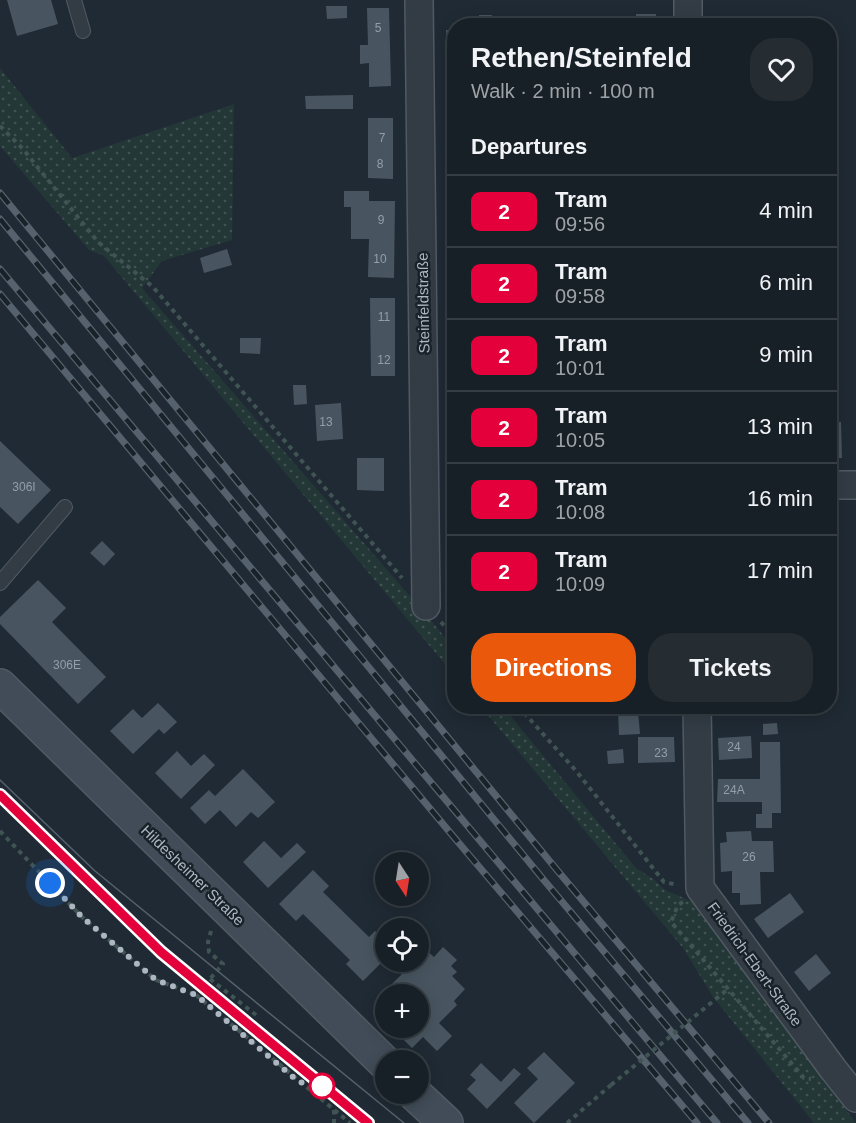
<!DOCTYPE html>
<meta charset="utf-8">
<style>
:root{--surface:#182027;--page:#252d33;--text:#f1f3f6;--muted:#9fa3a7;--line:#363e44;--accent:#ea580c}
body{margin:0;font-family:Arial,sans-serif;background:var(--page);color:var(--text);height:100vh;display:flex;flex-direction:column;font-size:22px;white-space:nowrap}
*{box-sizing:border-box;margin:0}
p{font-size:20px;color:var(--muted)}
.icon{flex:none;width:33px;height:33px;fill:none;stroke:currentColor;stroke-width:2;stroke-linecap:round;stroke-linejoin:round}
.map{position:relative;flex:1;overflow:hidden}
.drawer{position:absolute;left:447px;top:18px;width:390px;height:696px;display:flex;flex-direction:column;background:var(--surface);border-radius:24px;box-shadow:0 3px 15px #0003,0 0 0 2px var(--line)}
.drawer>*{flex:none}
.badge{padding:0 12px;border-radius:9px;font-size:21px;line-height:39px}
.needle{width:39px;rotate:168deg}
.fabs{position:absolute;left:375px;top:852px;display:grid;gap:12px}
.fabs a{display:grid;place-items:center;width:54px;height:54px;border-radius:50%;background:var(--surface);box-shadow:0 3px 15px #0003,0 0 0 2px var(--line);font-size:30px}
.you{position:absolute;width:30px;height:30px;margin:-15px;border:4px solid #fff;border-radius:50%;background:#1a73e8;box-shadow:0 0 0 9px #1a73e833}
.map>.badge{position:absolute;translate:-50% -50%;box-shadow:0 0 0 3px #fff}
h2{padding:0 24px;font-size:22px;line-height:54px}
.round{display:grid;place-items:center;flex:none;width:63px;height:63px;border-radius:24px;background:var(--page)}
.summary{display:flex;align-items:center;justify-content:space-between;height:102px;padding:0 24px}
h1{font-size:28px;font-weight:700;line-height:45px}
.cta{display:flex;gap:12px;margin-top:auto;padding:12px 24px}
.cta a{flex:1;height:69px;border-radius:24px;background:var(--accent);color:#fff;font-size:24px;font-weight:700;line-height:69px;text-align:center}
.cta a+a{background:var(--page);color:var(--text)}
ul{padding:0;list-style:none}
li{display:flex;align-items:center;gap:18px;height:72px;padding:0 24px;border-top:2px solid var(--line)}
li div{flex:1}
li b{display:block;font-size:22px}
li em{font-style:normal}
li .badge{min-width:66px;font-weight:700;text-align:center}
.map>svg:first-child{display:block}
</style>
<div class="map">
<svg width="856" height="1123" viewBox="0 0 856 1123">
<defs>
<pattern id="green-dots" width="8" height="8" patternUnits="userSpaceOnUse" patternTransform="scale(1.5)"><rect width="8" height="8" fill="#233736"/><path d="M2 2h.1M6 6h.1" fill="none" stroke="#405251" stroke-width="1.8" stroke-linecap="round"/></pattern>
</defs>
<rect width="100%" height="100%" fill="#202a34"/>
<g fill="url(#green-dots)">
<polygon points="0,68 72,158 234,104 232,240 162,261 142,288 422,610 454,648 454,675 104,256 89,250 0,146"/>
<polygon points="481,707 503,707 636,868 652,878 665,890 691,901 745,969 820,1076 856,1123 814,1123 713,997 683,948"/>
</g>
<g fill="#485560">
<polygon points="7,0 51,0 58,24 17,36"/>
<polygon points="326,6 347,6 347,18 327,19"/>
<polygon points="367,8 389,8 391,86 369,87 369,63 360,64 360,45 368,45"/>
<rect x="636" y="14" width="20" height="12"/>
<rect x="479" y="15" width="13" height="11"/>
<rect x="709" y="19" width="29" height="7"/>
<rect x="446" y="30" width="8" height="68"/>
<polygon points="353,95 353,109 306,109 305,96"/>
<polygon points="368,118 393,118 393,179 368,178"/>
<polygon points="445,160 454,160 454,300 449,300"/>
<polygon points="344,191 369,191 369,201 395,201 394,278 368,277 369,239 351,239 351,207 344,207"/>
<polygon points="227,249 232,265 204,273 200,258"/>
<polygon points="370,298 395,298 395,376 371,376"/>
<polygon points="240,338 261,338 260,354 240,353"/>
<polygon points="449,352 454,352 454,463 452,463"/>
<polygon points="293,385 306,385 307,404 294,405"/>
<polygon points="341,403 343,439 317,441 315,405"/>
<polygon points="830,422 841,422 842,458 830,458"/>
<polygon points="0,441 51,490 18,524 0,507"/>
<polygon points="357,458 384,458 384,491 357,490"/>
<polygon points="451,517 454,517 454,596 452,597"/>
<polygon points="102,541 115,554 104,566 90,553"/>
<polygon points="38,580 66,608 52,622 106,677 78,704 0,624 0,617"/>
<polygon points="158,703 177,722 164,734 159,729 133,754 110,731 133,709 142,718"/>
<polygon points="644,706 672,706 672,710 644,711"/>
<rect x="723" y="706" width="37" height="8"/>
<polygon points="638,711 640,734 619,735 618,712"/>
<polygon points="777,723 778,734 763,735 763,724"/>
<polygon points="751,736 752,758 719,760 718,738"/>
<polygon points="638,737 674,737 675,762 638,763"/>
<polygon points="760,742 780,742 781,813 772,813 772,828 756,828 756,814 762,814 762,802 717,802 718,779 760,779"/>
<polygon points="623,749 624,763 608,764 607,751"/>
<polygon points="177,751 191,766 204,754 215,765 181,799 155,773"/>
<polygon points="243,769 275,802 258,818 251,812 236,827 220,810 205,824 190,808 209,790 215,796"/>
<polygon points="751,831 752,841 773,841 774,872 760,872 761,904 740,905 740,893 732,893 732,871 721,872 720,843 727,842 726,832"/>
<polygon points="264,841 281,858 297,843 306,852 268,888 243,862"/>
<polygon points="313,870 329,886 323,892 369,937 375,931 386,941 386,958 363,981 346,964 350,960 303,914 296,921 279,904"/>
<polygon points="790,893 804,912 768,938 754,919"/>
<polygon points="443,947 457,960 451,966 457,972 452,976 465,989 454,1001 457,1005 439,1023 452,1036 437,1051 423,1037 412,1048 397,1033 402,1028 418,1028 418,994 386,994 386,1009 376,1000 414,962 418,962 418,957 426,950 434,957"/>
<polygon points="816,954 831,973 809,991 794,972"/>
<polygon points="544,1052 575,1083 534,1123 514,1103 538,1079 527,1068"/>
<polygon points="481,1063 501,1082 514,1068 521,1074 487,1109 467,1089 476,1080 470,1075"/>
</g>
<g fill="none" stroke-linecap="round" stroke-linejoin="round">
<g stroke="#515a63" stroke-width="16">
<g id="lane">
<polyline points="74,0 83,31"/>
<polyline points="0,583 65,507"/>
</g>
</g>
<g stroke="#515a63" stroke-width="30">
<g id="street">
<polyline points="419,0 426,606"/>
<polyline points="688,0 688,26"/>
<polyline points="830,485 856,485"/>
<polyline points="697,706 700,888 833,1069 856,1098"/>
</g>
</g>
<g stroke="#515a63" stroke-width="36">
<g id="secondary">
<polyline points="0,686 386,1064"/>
<polyline points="415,1094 446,1123"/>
</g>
</g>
<g stroke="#415454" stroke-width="4" stroke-dasharray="4.5 4.5" stroke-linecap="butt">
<polyline points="0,126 23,149 98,242 153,287 402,578"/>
<polyline points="441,622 454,637"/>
<polyline points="518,706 577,772 664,882 678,885"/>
<polyline points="0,831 82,917 156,980 196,995"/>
<polyline points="683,902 678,905 671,922 804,1078 811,1079"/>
<polyline points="211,931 208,942 209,952 223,964 196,995 350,1123"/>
<polyline points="210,979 256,1015"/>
<polyline points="334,1110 334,1123"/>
<polyline points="567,1123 611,1085"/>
</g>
<use href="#lane" stroke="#333c45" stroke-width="14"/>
<use href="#street" stroke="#333c45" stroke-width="27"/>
<use href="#secondary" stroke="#414c58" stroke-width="33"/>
<g stroke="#55616c" stroke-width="1.5">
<polyline points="0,780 95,871 404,1123"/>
<polyline points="0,795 161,952 368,1123"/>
</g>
<g stroke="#55616c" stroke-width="7">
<g id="rail">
<polyline points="0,193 557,870 769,1123"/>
<polyline points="0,219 543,879 748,1123"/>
<polyline points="0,269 717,1123"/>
<polyline points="0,294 458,842 697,1123"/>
</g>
</g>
<use href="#rail" stroke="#192129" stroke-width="4.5" stroke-dasharray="14" stroke-linecap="butt"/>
<polyline stroke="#415454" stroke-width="4" stroke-dasharray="4.5 4.5" stroke-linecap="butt" points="611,1085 728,989"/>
</g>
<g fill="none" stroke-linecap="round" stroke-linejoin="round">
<g stroke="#fff" stroke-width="14">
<polyline id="line" points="0,795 161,952 368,1123"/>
</g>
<use href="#line" stroke="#e4003a" stroke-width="9"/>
<polyline stroke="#adb7c2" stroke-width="6" stroke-dasharray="0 10.8" points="50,883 82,917 156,980 196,995 299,1082 322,1086"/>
</g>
<circle fill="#fff" stroke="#e4003a" stroke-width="3" cx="322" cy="1086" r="12"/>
<g text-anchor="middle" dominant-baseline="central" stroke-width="5" stroke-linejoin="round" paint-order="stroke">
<g font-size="12" fill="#949eaa">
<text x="378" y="28">5</text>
<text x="382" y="138">7</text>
<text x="380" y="164">8</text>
<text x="381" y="220">9</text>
<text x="380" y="259">10</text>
<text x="384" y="317">11</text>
<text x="384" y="360">12</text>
<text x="326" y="422">13</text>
<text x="24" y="487">306I</text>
<text x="67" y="665">306E</text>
<text x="734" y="747">24</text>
<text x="661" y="753">23</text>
<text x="734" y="790">24A</text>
<text x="749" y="857">26</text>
</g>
<g font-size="15" fill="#adb7c2" stroke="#192129">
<text transform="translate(423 303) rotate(-91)">Steinfeldstraße</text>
<text transform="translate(193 875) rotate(44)">Hildesheimer Straße</text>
<text transform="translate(755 964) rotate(54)">Friedrich-Ebert-Straße</text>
</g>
</g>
</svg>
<div class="fabs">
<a><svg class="needle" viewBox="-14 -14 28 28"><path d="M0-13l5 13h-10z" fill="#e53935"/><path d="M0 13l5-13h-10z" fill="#9fa3a7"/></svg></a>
<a><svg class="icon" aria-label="locate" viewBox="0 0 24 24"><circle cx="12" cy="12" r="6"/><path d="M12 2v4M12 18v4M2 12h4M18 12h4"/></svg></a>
<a>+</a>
<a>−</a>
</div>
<div class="you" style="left:50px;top:883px"></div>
<section class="drawer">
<div class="summary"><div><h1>Rethen/Steinfeld</h1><p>Walk · 2 min · 100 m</p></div><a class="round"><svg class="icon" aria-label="heart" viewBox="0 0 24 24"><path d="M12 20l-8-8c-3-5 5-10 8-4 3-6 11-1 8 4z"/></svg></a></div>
<h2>Departures</h2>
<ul>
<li><span class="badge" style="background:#e4003a;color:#fff">2</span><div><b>Tram</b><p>09:56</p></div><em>4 min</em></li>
<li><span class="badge" style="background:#e4003a;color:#fff">2</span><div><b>Tram</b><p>09:58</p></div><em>6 min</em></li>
<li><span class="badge" style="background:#e4003a;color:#fff">2</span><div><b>Tram</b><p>10:01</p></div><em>9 min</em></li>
<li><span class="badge" style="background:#e4003a;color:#fff">2</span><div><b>Tram</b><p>10:05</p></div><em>13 min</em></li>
<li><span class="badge" style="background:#e4003a;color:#fff">2</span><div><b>Tram</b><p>10:08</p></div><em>16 min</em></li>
<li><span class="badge" style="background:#e4003a;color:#fff">2</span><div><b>Tram</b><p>10:09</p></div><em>17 min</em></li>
</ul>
<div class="cta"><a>Directions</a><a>Tickets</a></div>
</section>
</div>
